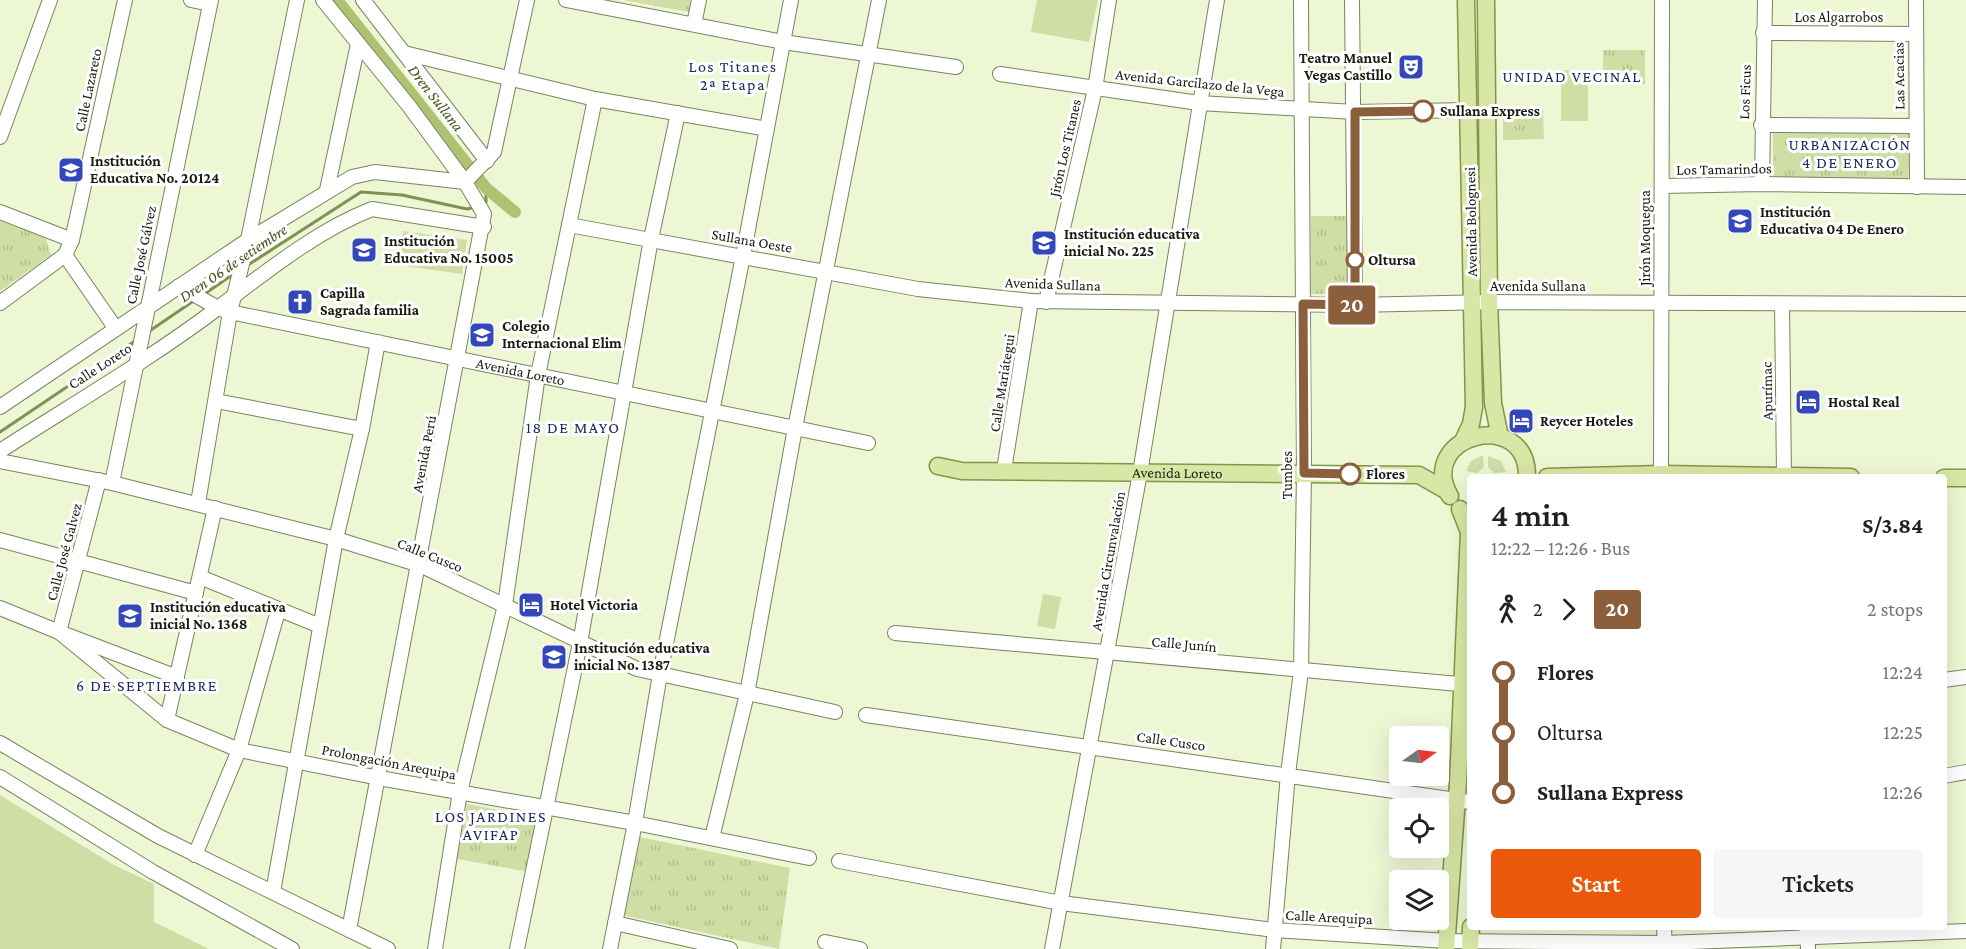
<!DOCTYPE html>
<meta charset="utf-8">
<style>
:root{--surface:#fff;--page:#f6f6f6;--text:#222;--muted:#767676;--accent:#ea580c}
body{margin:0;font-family:"Crimson Pro",serif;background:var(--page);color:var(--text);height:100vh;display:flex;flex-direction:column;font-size:22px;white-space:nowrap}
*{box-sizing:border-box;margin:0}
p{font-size:20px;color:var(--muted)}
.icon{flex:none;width:33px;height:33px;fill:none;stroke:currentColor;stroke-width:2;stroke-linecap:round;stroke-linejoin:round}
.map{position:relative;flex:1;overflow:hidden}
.sheet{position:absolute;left:1467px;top:474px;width:480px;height:456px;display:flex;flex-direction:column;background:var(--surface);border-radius:6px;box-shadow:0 6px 24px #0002}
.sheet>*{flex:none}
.badge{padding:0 12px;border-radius:4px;font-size:21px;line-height:39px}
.needle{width:39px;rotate:76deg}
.controls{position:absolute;left:1389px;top:726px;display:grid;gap:12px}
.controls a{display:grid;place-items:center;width:60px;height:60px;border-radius:6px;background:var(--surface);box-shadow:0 6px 24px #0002;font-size:30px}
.map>.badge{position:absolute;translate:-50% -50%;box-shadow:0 0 0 3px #fff}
.legs{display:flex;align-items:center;gap:9px;height:66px;padding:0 24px;font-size:20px}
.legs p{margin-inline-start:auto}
.overview{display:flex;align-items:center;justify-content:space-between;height:102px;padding:0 24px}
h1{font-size:33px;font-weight:600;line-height:45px}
.button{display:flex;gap:12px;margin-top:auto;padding:12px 24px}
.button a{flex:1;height:69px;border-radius:6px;background:var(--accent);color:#fff;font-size:24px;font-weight:600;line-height:69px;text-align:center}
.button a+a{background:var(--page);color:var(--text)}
ul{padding:0 24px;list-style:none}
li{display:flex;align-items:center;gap:21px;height:60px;font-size:22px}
li i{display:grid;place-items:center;width:9px;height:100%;margin:0 8px;background:currentColor}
li i::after{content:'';width:15px;height:15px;margin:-8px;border:4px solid;border-radius:50%;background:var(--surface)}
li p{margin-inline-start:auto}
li:first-child i{background:linear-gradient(#0000 50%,currentColor 0)}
li:last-child i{background:linear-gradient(currentColor 50%,#0000 0)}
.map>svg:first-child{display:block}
</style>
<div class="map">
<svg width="1966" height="949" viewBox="0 0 1966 949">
<defs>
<pattern id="park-tufts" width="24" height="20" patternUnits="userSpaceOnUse" patternTransform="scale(1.5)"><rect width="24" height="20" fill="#cfdea5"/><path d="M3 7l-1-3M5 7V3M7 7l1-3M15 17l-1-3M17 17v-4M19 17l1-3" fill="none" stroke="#b1be8d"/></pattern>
</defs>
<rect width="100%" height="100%" fill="#edf7d3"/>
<g fill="#cfdea5">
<polygon points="1037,0 1098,0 1089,42 1031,32"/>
<rect x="1561" y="70" width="27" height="51"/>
<polygon points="403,231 467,240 462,274 398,265"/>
<polygon points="1483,455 1484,467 1477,473 1466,471 1471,461"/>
<polygon points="1488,456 1501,461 1506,472 1494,473 1488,467"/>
<polygon points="1043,594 1061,597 1055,629 1037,626"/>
<polygon points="0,795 114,865 154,884 154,922 209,949 0,949"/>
</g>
<g fill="url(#park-tufts)">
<polygon points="623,0 691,0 689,12"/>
<rect x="1603" y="50" width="42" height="34"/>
<polygon points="1503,109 1543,109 1544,139 1503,140"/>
<polygon points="1773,131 1912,131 1908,181 1773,177"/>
<polygon points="0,216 45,236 51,255 0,291"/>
<rect x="1311" y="216" width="38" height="78"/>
<polygon points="467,804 539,818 529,872 457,859"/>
<polygon points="640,837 790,868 779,949 622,915"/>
</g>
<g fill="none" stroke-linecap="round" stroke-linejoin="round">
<g stroke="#819054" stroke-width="3">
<polyline points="482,204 486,202 486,188"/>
<polyline points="248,265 361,192 402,195 467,209 476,207"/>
<polyline points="203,295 235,273"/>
<polyline points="148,332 195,300"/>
<polyline points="0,432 138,339"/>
</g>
<polyline stroke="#aec272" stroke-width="12" points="337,0 486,188 515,212"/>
<g stroke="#7a8362" stroke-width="16">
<g id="minor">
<polyline points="191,0 210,4"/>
<polyline points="323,0 409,106 465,182 484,214 349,930"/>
<polyline points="363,0 487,161"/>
<polyline points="566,0 783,42 956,67"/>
<polyline points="1352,0 1355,305"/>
<polyline points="1916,0 1917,187"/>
<polyline points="694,24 699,0"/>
<polyline points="1763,33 1915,34"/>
<polyline points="404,53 595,99 767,129"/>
<polyline points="1000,74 1199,103 1355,112 1469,110"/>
<polyline points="1761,125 1916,126"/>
<polyline points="0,137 50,0"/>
<polyline points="465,182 494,152 527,0"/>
<polyline points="1762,184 1765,0"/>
<polyline points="1662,186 1762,184 1966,187"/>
<polyline points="327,190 358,44"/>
<polyline points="0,212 72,240"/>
<polyline points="569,225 918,289 1031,301 1355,305 1489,302 1966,304"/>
<polyline points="65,255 116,329"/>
<path id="s1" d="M179 286 218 308 230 312 868 443"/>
<polyline points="1046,302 1095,89 1109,0"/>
<polyline points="0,303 65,255 72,240 125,0"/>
<polyline points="1782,304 1784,477"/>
<polyline points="216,401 362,429"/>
<polyline points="0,407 248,240 352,177 375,172 465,182"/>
<path d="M0 451C73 404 149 360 218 308 266 272 316 231 372 209L484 227"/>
<polyline points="0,461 112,483 336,539 420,565 637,669 835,712"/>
<polyline points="1004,470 1031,301"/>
<polyline points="1661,477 1662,0"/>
<polyline points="99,480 59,632 177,677"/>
<polyline points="112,483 211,0"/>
<polyline points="198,503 230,312 248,240 297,0"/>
<polyline points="0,540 196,593"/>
<polyline points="200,577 320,626"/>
<polyline points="0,608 59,632 167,720 239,750 379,778 635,823 809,858"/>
<polyline points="895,633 1470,685"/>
<polyline points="1944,680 1966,677"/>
<polyline points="866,715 1470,802"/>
<polyline points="167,720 215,508"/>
<polyline points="0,743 158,836 388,949"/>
<polyline points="1944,776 1966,772"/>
<polyline points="0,777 153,872 292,949"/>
<polyline points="712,838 747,694 795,428 879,0"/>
<polyline points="195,855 239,750 278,611"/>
<polyline points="839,861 1061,903 1274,930 1447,941 1665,943 1966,931"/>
<polyline points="273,892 336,539 362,429 378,342"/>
<polyline points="615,923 730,949"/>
<polyline points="1664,927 1665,949"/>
<polyline points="1807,927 1808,949"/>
<polyline points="825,942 860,949"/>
<polyline points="435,949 460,792 505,605 538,375 595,99"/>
<polyline points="517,949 580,643 651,239 678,113"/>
<polyline points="610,949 635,823 660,674 743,256 791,0"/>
<polyline points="1052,949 1140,473 1217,0"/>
<polyline points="1273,949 1288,774 1301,671 1304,473 1301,0"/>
</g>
</g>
<g stroke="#849549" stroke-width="19">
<g id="major">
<polyline points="1486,0 1489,302 1493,403 1500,437"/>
<polyline points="1463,441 1471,424 1474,407 1466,0"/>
<path id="s2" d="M938 466 962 471 1419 475 1447 491"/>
<polyline points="1547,477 1661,474 1851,477"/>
<polyline points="1944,478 1966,478"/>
<path d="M1450 496C1415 435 1528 406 1527 477"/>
<polyline points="1446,949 1458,783 1469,532 1460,509"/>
<polyline points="1470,949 1471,927"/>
</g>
</g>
<use href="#minor" stroke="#fff" stroke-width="14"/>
<use href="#major" stroke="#d8e7a5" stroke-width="16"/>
</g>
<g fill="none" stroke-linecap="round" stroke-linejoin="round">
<g stroke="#fff" stroke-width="14">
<polyline id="line-1" points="1350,474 1304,473 1303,304 1355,305 1355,112 1423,111"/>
</g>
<use href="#line-1" stroke="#8b5e3c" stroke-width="9"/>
</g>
<defs>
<g id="theatre-square" transform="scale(1.35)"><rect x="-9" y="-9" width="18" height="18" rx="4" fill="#3347b9" stroke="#fff"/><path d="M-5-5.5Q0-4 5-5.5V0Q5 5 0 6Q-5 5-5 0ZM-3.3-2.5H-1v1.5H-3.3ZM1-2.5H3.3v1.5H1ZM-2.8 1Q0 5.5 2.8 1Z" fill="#fff"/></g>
<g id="school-square" transform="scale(1.35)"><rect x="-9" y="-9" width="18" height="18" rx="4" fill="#3347b9" stroke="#fff"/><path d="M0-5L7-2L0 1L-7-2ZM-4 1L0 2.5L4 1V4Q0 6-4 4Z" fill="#fff"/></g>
<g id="church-square" transform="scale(1.35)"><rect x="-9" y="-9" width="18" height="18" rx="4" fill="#3347b9" stroke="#fff"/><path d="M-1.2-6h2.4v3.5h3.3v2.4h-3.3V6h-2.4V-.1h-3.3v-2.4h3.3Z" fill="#fff"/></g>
<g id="hotel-square" transform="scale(1.35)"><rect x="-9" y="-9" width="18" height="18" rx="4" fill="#3347b9" stroke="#fff"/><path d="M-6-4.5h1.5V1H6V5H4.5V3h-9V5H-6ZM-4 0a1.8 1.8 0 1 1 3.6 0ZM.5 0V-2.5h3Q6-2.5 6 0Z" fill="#fff"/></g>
</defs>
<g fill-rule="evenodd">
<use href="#theatre-square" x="1411" y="67"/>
<use href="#school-square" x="71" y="170"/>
<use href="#school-square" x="1740" y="221"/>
<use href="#school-square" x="1044" y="243"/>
<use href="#school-square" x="364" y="250"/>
<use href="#church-square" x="300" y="302"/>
<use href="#school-square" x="482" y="335"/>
<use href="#hotel-square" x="1808" y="402"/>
<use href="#hotel-square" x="1521" y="421"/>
<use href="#hotel-square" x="531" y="605"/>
<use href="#school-square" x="130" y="616"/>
<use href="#school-square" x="554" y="657"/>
</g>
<g fill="#fff" stroke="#8b5e3c" stroke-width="3">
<circle cx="1423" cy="111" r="10"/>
<circle cx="1355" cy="260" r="8"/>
<circle cx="1350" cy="474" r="10"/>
</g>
<g text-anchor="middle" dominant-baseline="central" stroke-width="6" stroke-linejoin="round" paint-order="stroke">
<g font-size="15" fill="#181b0e" stroke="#fff">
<text x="1839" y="17">Los Algarrobos</text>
<text transform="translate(1899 76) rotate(-91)">Las Acacias</text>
<text transform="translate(1200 83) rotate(6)">Avenida Garcilazo de la Vega</text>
<text transform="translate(88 90) rotate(-78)">Calle Lazareto</text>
<text transform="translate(1745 92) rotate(-88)">Los Ficus</text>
<text transform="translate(1065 148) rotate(-77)">Jirón Los Titanes</text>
<text transform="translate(1724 169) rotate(-1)">Los Tamarindos</text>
<text transform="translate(1471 222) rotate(-91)">Avenida Bolognesi</text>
<text transform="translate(1645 238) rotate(-90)">Jirón Moquegua</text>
<text transform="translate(752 241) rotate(10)">Sullana Oeste</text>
<text transform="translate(141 255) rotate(-78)">Calle José Gálvez</text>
<text transform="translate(1053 284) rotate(2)">Avenida Sullana</text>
<text x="1538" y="286">Avenida Sullana</text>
<text transform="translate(100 366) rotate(-33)">Calle Loreto</text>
<text stroke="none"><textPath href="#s1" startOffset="354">Avenida Loreto</textPath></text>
<text transform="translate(1002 383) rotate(-81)">Calle Mariátegui</text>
<text transform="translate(1767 391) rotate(-91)">Apurímac</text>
<text transform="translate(424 454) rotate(-79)">Avenida Perú</text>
<text stroke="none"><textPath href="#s2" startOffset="240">Avenida Loreto</textPath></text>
<text transform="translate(1287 475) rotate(-90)">Tumbes</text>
<text transform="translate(64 552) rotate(-75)">Calle José Galvez</text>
<text transform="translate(430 555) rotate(22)">Calle Cusco</text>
<text transform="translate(1108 561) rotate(-80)">Avenida Circunvalación</text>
<text transform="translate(1184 644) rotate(5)">Calle Junín</text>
<text transform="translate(1171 741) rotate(8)">Calle Cusco</text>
<text transform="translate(389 762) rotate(11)">Prolongación Arequipa</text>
<text transform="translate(1329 917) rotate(3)">Calle Arequipa</text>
</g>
<g font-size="15" font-weight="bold" fill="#181b0e" stroke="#fff" text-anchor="start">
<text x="1392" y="58" text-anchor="end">Teatro Manuel<tspan x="1392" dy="17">Vegas Castillo</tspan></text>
<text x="90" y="161">Institución<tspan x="90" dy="17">Educativa No. 20124</tspan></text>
<text x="1760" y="212">Institución<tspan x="1760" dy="17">Educativa 04 De Enero</tspan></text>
<text x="1064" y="234">Institución educativa<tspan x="1064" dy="17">inicial No. 225</tspan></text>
<text x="384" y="241">Institución<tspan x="384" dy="17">Educativa No. 15005</tspan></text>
<text x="320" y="293">Capilla<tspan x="320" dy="17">Sagrada familia</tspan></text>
<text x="502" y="326">Colegio<tspan x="502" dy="17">Internacional Elim</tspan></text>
<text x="1828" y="402">Hostal Real</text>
<text x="1540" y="421">Reycer Hoteles</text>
<text x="550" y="605">Hotel Victoria</text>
<text x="150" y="607">Institución educativa<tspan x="150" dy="17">inicial No. 1368</tspan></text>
<text x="574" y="648">Institución educativa<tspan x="574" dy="17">inicial No. 1387</tspan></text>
</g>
<g font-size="15" font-weight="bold" fill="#181b0e" stroke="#fff" text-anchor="start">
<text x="1440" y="111">Sullana Express</text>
<text x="1368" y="260">Oltursa</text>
<text x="1366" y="474">Flores</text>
</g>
<g font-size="16" letter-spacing="1.5" fill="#1c2961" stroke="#fff">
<text x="733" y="66">Los Titanes<tspan x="733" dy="18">2ª Etapa</tspan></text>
<text x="1572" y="76">UNIDAD VECINAL</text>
<text x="1850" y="144">URBANIZACIÓN<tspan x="1850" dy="18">4 DE ENERO</tspan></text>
<text x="573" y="427">18 DE MAYO</text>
<text x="147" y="685">6 DE SEPTIEMBRE</text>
<text x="491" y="816">LOS JARDINES<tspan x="491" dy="18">AVIFAP</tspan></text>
</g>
<g font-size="16" font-style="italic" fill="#455116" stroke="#fff">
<text transform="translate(436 98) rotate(52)">Dren Sullana</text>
<text transform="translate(233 263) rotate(-34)">Dren 06 de setiembre</text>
</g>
</g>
</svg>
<div class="controls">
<a><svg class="needle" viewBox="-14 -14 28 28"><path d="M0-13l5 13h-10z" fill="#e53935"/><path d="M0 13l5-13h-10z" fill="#767676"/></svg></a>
<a><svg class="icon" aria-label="locate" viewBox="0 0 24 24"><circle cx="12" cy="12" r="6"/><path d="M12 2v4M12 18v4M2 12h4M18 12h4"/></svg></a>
<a><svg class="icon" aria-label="layers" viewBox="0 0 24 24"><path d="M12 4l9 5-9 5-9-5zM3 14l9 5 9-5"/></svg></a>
</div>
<b class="badge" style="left:1352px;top:305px;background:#8b5e3c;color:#fff">20</b>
<section class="sheet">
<div class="overview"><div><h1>4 min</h1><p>12:22 – 12:26 · Bus</p></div><b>S/3.84</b></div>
<div class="legs"><svg class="icon" aria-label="walk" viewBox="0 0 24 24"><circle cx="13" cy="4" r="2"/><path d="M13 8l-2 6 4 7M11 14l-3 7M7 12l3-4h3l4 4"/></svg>2<svg class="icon" aria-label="forward" viewBox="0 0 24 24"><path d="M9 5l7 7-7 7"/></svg><b class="badge" style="background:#8b5e3c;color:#fff">20</b><p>2 stops</p></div>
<ul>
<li><i style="color:#8b5e3c"></i><b>Flores</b><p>12:24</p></li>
<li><i style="color:#8b5e3c"></i><span>Oltursa</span><p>12:25</p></li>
<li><i style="color:#8b5e3c"></i><b>Sullana Express</b><p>12:26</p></li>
</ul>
<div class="button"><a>Start</a><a>Tickets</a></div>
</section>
</div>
